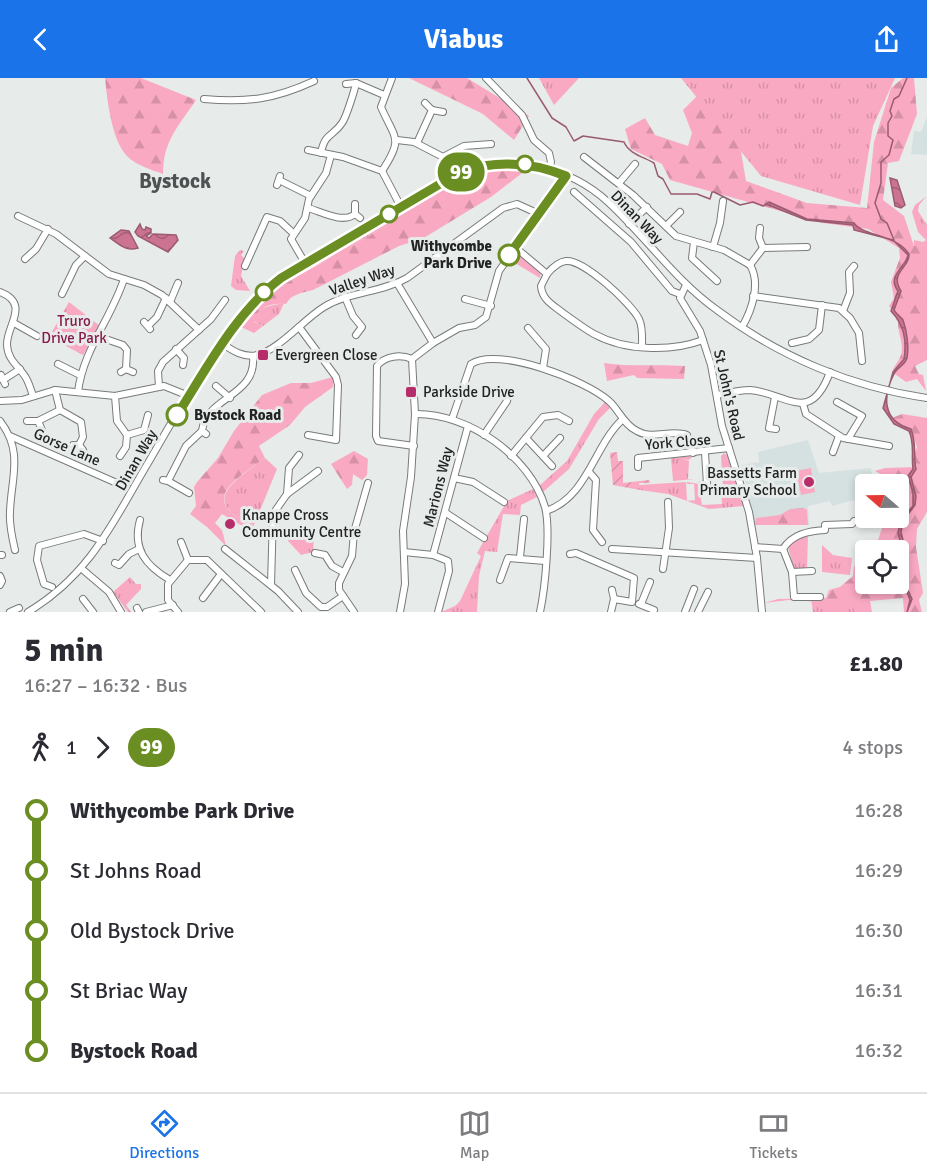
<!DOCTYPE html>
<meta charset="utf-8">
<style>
:root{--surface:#fff;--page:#f2f2f3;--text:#2b2b33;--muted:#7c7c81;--line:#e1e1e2;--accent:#1a73e8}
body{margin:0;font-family:Signika,sans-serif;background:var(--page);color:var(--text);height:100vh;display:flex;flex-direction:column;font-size:22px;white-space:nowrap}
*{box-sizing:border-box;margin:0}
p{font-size:20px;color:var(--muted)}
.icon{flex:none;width:33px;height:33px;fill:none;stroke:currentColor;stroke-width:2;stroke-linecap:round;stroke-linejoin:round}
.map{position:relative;height:534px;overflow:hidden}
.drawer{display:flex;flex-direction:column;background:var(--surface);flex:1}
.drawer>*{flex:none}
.badge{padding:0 12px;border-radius:20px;font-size:21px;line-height:39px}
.needle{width:39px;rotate:290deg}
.buttons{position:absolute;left:855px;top:396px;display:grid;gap:12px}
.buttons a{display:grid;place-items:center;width:54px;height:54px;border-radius:6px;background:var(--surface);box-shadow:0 3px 9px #0003;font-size:30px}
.map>.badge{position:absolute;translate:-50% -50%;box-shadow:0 0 0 3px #fff}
.legs{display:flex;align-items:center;gap:9px;height:66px;padding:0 24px;font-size:20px}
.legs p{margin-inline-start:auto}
.headline{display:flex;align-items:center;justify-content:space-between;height:102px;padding:0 24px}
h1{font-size:33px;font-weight:800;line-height:45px}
ul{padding:0 24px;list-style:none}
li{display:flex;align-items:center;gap:21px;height:60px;font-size:22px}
li i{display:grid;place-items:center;width:9px;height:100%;margin:0 8px;background:currentColor}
li i::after{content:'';width:15px;height:15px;margin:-8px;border:4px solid;border-radius:50%;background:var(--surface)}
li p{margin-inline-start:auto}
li:first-child i{background:linear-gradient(#0000 50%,currentColor 0)}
li:last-child i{background:linear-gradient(currentColor 50%,#0000 0)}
header{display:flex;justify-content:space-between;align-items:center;height:78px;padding:0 24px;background:var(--accent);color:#fff;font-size:27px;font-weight:800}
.tabs{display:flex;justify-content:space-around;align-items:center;height:84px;border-top:2px solid var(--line);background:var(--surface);font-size:16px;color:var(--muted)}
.tabs a{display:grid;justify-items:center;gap:3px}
.tabs .on{color:var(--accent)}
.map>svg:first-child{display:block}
</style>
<header><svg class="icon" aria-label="back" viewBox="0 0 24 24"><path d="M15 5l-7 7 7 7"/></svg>Viabus<svg class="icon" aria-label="share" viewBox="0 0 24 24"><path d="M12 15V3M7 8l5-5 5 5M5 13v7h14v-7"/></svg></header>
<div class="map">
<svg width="927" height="534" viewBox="0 0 927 534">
<defs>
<pattern id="grass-tufts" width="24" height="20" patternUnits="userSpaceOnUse" patternTransform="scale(1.5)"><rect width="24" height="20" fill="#faa9c3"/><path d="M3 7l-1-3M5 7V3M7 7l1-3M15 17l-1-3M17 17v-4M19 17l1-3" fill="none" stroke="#d691a7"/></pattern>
<pattern id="forest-firs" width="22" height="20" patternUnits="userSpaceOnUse" patternTransform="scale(1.5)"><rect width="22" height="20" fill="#faa9c3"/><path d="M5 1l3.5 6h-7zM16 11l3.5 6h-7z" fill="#d691a7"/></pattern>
<pattern id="garden-furrows" width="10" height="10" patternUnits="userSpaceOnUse" patternTransform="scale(1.5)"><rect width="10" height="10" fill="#faa9c3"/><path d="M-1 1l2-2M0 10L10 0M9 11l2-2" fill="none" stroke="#d691a7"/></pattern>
<pattern id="water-waves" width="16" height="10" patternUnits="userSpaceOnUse" patternTransform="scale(1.5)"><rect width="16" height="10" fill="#cd7392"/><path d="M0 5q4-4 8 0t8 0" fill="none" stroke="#a65e77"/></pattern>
</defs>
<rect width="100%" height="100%" fill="#e7ebea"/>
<g fill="#d4e1e0">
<polygon points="927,39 927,77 911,76 914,53 921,54"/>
<polygon points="808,362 819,395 871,390 873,406 866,406 865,419 832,428 830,423 808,428 809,447 754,445 742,387 759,384 758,374"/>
</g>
<g fill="url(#grass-tufts)" fill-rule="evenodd">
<polygon points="539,0 579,0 554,27"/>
<polygon points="681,0 895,0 873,48 860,127 761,98"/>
<polygon points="518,87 540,91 495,90 454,102 435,118 396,136 390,146 350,169 340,169 324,184 273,209 452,101 488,89"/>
<polygon points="927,118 919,127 918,133 927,147 927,167 914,169 914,162 923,164 926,162 918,154 912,134 915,127"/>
<polygon points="240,172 244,173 241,177 245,181 241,198 250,213 236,212 231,208 235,178"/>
<polygon points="514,177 520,177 541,194 540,200 510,182"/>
<polygon points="69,224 100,248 83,277 49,259"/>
<path d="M284 225 279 236 263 248 253 243C256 228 272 228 284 225Z"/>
<polygon points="605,324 611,329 599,341 569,391 543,414 539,408 567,383 594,336"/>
<path d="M724 375 728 378 744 428 709 431 668 416 640 412 639 407 686 404 687 423 695 422 694 406H687V404L699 406 700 413 723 410 721 378ZM721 413 722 426 702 427 700 415Z"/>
<polygon points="693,378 689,382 682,381 689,383 688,401 694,401 673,403 671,380"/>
<path d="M265 380 277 391 254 447C196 424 236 402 265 380Z"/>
<polygon points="533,411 537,419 521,427 520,437 503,436 497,474 485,473 479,498 477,534 441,534 455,528 460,523 481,478 477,475 507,423"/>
<polygon points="291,453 314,458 313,474 301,477 288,463"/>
<polygon points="808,458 807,490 794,491 788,469 797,460"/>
<polygon points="822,467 833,477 852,480 850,497 822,494"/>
<polygon points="130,499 136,506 141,506 141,511 126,527 131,534 128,534 113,514"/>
<polygon points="863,519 868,534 813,534 811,521"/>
</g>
<g fill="url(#forest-firs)" fill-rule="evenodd">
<path d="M105 0H141L196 22C178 49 163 63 163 96 150 91 131 86 123 73 111 55 107 21 105 0Z"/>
<polygon points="409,0 467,0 529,38 514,62 483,36"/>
<path d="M903 0H914L917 36 899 83 888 85 883 122 904 138 914 168 927 167V282L915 288 919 296 923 297 926 313 917 301 906 304 892 294C895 285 902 281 902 271 902 261 897 252 898 241L889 228 894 220 891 204 900 180 899 170 868 151 823 145 670 102 662 86 631 71 625 51 645 40 655 57 688 68 692 55 683 32 698 17 740 68 746 103 807 125 867 130 874 64 891 10Z"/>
<path d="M495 90C510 91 524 89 539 93L526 92 491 119 422 161 399 168 313 212C302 215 291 216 286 226 274 225 256 228 254 244L263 248 254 255 241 249 274 210 324 184 341 169H350L390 146 396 136 435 118 454 102Z"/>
<path d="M604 285C631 289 657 286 685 288L684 301 637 300 634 297 607 303Z"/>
<path d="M333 299V309L305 329 290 347 259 368 265 380C236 402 195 423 254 447L249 452 222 436 215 445 222 452 226 468 207 449 190 436 196 428 194 409 197 404 218 380 234 353 262 317 291 305H311Z"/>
<path d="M902 336 927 340V434L917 451 916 469 923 515 919 522 922 534H904L903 520 870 523 872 534H855L852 526 789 522 764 525 778 521 826 520 829 512 840 509 853 498 854 488 865 489V467L878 462 885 441 898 440 901 424 898 406H888L886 399 875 393 885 390 917 389 914 379 917 369 911 350 900 348 892 340ZM866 472H898V506H866Z"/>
<polygon points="354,373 368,381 367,397 362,402 353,396 352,407 347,411 331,386"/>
<polygon points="803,430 807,432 808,447 755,447 756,440 780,437 790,431"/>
</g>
<polygon fill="url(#garden-furrows)" points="617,374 618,383 623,383 623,405 649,402 650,405 639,405 640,412 613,407 610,375"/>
<polygon fill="#faa9c3" points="811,390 815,414 801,417 796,393"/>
<g fill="url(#water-waves)" stroke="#9a5b71" stroke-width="1.5">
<polygon points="890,100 897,102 905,127 901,130 895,128"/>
<path d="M769 124 807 141 854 145C862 158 896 156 909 176 910 190 889 194 901 213L894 232C896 236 901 239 903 242 907 253 909 269 907 280 905 287 898 289 895 294 882 318 882 343 911 351 917 366 913 376 916 391L911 399 916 418 915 427 903 443 901 454 908 483 907 510 912 521 907 534 910 522 905 509 906 484 898 455 901 441 913 428V415L908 398 913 391C911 377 915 367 909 353L894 346 883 330 893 294 904 281C907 262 904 247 891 233L898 213C886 198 906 189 908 177L893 162 854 152 853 147 806 142 766 126Z"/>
<polygon points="140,146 142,151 145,152 146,149 151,151 151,155 146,158 149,160 153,156 176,157 178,162 168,174 138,158 135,154"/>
<path d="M121 152 129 153 138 170C126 174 119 166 110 160Z"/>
</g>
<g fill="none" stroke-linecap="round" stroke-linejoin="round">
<g stroke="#9a5b71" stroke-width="1.5">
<path d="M527 0 552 40 566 49 574 63 583 58 624 64C629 76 644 79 654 85L658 98 663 101 671 116H697L710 121 712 114H714L740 127 753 124 763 128 767 126"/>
<polyline points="894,162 887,145 881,141 875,125 881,105 881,84 889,77 893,62 888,58 888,45 892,38 890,33 894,21 899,18 907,0"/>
</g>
<g stroke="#787b7b" stroke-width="8">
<g id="minor">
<polyline points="486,0 522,37 534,62 549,75 551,84 549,91"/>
<polyline points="346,6 356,5 384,17"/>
<path d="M204 21C247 25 275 21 314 3"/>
<polyline points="432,32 443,34"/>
<polyline points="397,62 414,64 443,79 464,68 491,66"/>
<polyline points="417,65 432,32 425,25"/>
<polyline points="308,72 343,79 382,93 401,129"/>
<path d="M321 75C325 54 333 59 342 45 346 40 355 11 356 5"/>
<path d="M584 79 633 117 676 158 724 172 750 187C761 205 752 232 742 249"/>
<path d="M382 93C404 60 395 61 381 29L392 0"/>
<polyline points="279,102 311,118"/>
<polyline points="619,105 635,86"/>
<polyline points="277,107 280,98"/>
<polyline points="574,114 631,164 672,213 680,216"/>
<polyline points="355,126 355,136 360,140"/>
<path d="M308 130C322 134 343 146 355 136"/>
<polyline points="18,138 56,156 109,196 144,207 162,217 199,252"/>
<polyline points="629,146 647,129"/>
<polyline points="666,148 680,134"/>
<polyline points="760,150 759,160 763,170"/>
<polyline points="694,164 692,180 717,203"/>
<polyline points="713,169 720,145 723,123"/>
<path d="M516 170 547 196 541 208C542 222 553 227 563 235 573 242 583 250 594 256 625 273 671 274 703 262"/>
<polyline points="25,181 36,171 48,151"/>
<polyline points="305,185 291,161 305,140 309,121 326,95 331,77"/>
<polyline points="750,187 763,170 807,169"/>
<polyline points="245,188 267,139 280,143 293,155"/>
<path d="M547 196C552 190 558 184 566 183 583 181 631 225 639 241 643 249 642 259 642 269"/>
<polyline points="397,205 433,265"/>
<polyline points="686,207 680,220 700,253 711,287 722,348 749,434 757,480 762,534"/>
<path d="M0 214C31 226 6 248 7 267 8 283 19 288 26 300 29 305 31 312 33 318"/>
<polyline points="62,216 76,187 85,178"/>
<polyline points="753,218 839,230 850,240 859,255 862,283"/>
<polyline points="345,219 353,238 362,249 356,257"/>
<polyline points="465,221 491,228"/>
<polyline points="170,224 178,205"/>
<polyline points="843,233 850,215 849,194 854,188"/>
<polyline points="144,244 150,251"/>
<polyline points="14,245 37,258"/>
<polyline points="149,247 157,239 166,220"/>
<polyline points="299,249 336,299 338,307 336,362 308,357"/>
<polyline points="528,250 546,271 543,290"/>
<polyline points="97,258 123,267 127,272 126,291"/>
<polyline points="792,265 809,261 819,252 822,227"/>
<path d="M223 266C233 273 244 280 257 277 279 272 304 241 324 229 350 213 381 215 407 200L503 130 517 126 539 136"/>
<polyline points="176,271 184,280 183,287"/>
<path d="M412 281C400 276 385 278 377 288L376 358 378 363 414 368"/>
<polyline points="58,286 80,297"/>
<polyline points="121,294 126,291 133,294"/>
<polyline points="1,297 5,306"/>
<polyline points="3,302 20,291"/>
<polyline points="216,308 230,320"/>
<polyline points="159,309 158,293 163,284 211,241 225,222"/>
<polyline points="55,312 60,332 81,344 83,359 79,367"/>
<path d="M78 314C83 272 111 241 124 201"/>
<path d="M717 317C727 315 739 312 750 312 787 315 810 348 830 294"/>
<polyline points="115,318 117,343 127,357 144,352 148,337"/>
<polyline points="775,319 769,350 776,351"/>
<polyline points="0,323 22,322 55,312 115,318 164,308 189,318"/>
<polyline points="837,324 862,338 848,361"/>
<polyline points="803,326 806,336 843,360 889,368"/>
<path d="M415 336C468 335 530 378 545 429 551 451 545 511 540 534"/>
<path d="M452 341 471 286C497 268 586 302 609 323 619 332 624 347 637 353 652 362 671 351 687 357L693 375"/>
<path d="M0 343C24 374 11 400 10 434 9 447 12 459 15 472"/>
<polyline points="27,343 38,343 60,332"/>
<polyline points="38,343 42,352"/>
<path d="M206 356 202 353C206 318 257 319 253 278"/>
<polyline points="484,357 507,323"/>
<polyline points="10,358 119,406"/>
<polyline points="526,360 552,388"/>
<polyline points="73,367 79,367 83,372"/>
<polyline points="833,374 839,358"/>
<polyline points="120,378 126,369 127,357"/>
<polyline points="511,378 543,339 558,337 569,343"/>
<polyline points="543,378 560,360"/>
<polyline points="638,389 638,380 729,370"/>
<polyline points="589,394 596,402 593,452 602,464"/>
<polyline points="454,400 473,404 504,424"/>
<polyline points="163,402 168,403 186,368 202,353"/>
<polyline points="168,403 189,415"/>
<polyline points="702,407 707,406 705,375"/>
<polyline points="287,416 289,390 299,377"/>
<polyline points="898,425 901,419 899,412 902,405"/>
<path d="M546 433C588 419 594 367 623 341"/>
<polyline points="446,435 484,460"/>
<path d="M140 442C132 471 146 488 170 502"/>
<polyline points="181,464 188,482"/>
<polyline points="755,469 783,471 792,494 794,519 820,519"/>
<polyline points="225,471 278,513 298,534"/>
<polyline points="612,471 757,480"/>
<path d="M783 471C792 456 809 453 825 452V447L852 446 854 443 879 440"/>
<polyline points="404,474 433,477 448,483 449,493 438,534"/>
<polyline points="315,475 325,477 332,488 343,494"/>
<polyline points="570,476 576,475 634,500 632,524 614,521 611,534"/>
<polyline points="0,477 2,477"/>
<polyline points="433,477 468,348"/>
<polyline points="520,479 524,441"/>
<polyline points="115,485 119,487 129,476 139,471"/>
<polyline points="82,491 109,514 121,534"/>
<polyline points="663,491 669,450 668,424"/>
<polyline points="295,492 306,515 321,529 327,529 343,518"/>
<polyline points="792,494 812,493"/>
<polyline points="0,498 2,503 0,507"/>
<polyline points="500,502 508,480 545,483"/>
<polyline points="271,507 273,436 287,416 318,393"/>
<polyline points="52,509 44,506 37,482 39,468 84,456 103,463"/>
<polyline points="612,512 614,521"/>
<polyline points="203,520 221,496"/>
<polyline points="83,521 93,534"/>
<polyline points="639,526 654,532"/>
<polyline points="641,526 650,504"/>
<polyline points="137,530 139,534"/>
<polyline points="10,534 19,530"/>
<path d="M28 534C90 497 113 444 148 385 181 328 215 267 260 219 278 198 304 186 327 172 358 154 388 136 419 118 434 109 449 98 465 92 513 75 571 90 608 124 646 159 675 202 717 232 778 278 851 309 927 320"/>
<polyline points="146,534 173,527"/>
<polyline points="178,534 168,522 168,506 188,482 207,482 261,534"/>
<polyline points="354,534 339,512 339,505 352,478 354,454 368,405"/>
<polyline points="400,534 405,506 403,453 411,399 415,336 412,281 433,265 459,250 475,247 486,239 499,193 566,98"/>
<polyline points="685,534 694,511"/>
<polyline points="698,534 708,514"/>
</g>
</g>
<use href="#minor" stroke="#fff" stroke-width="6"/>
</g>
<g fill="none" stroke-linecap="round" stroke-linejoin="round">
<g stroke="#fff" stroke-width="14">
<path id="line-1" d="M177 337C207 290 236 234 281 200L462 93C497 82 532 84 566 98L509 177"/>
</g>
<use href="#line-1" stroke="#6b8e23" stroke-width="9"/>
</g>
<g fill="#fff" stroke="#6b8e23" stroke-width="3">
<circle cx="525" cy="86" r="8"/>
<circle cx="389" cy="136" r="8"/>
<circle cx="509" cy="177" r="10"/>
<circle cx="264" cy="214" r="8"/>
<circle cx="177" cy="337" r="10"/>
</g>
<g fill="#b72d69" stroke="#e7ebea" stroke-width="2">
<rect x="257" y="271" width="12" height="12" rx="3"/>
<rect x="405" y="308" width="12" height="12" rx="3"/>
<circle cx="809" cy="404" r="6"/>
<circle cx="230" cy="446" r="6"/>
</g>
<g text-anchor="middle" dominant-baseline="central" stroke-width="6" stroke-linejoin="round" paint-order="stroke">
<g font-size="15" fill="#222323" stroke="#e7ebea">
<text transform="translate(637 139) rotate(46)">Dinan Way</text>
<text transform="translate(362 202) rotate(-19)">Valley Way</text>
<text transform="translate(729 317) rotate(77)">St John's Road</text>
<text transform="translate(678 364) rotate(-5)">York Close</text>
<text transform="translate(67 369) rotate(24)">Gorse Lane</text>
<text transform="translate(136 382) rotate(-60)">Dinan Way</text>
<text transform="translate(438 409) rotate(-76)">Marions Way</text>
</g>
<g font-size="15" font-weight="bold" fill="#222323" stroke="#e7ebea" text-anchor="end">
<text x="492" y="168">Withycombe<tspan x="492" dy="17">Park Drive</tspan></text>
<text x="194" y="337" text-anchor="start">Bystock Road</text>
</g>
<g font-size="15" fill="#871c4c" stroke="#e7ebea">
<text x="74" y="243">Truro<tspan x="74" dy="17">Drive Park</tspan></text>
</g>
<g font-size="15" fill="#222323" stroke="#e7ebea" text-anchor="start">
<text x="275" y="277">Evergreen Close</text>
<text x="423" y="314">Parkside Drive</text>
<text x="797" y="395" text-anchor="end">Bassetts Farm<tspan x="797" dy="17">Primary School</tspan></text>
<text x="242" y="437">Knappe Cross<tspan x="242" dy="17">Community Centre</tspan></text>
</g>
<g font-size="21" font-weight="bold" fill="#4f5252" stroke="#e7ebea">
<text x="175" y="103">Bystock</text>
</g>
</g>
</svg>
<div class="buttons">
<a><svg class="needle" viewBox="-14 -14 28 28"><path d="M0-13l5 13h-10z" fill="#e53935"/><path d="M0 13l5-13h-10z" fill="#7c7c81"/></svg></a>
<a><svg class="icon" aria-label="locate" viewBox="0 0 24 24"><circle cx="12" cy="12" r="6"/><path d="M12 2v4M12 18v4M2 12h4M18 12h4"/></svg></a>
</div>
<b class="badge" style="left:461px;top:94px;background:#6b8e23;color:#fff">99</b>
</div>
<section class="drawer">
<div class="headline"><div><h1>5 min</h1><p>16:27 – 16:32 · Bus</p></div><b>£1.80</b></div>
<div class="legs"><svg class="icon" aria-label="walk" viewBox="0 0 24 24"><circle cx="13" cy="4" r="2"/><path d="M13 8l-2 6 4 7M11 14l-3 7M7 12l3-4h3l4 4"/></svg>1<svg class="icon" aria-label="forward" viewBox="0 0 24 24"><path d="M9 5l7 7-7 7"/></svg><b class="badge" style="background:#6b8e23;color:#fff">99</b><p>4 stops</p></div>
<ul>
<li><i style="color:#6b8e23"></i><b>Withycombe Park Drive</b><p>16:28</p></li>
<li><i style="color:#6b8e23"></i><span>St Johns Road</span><p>16:29</p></li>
<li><i style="color:#6b8e23"></i><span>Old Bystock Drive</span><p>16:30</p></li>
<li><i style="color:#6b8e23"></i><span>St Briac Way</span><p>16:31</p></li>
<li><i style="color:#6b8e23"></i><b>Bystock Road</b><p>16:32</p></li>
</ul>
</section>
<nav class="tabs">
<a class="on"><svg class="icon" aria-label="directions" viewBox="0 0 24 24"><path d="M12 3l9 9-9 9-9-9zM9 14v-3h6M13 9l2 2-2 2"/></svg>Directions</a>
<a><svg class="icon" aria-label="map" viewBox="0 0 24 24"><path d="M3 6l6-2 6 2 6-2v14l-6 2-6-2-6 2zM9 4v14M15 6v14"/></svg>Map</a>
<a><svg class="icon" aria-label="tickets" viewBox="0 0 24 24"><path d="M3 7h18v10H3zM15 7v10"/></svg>Tickets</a>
</nav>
